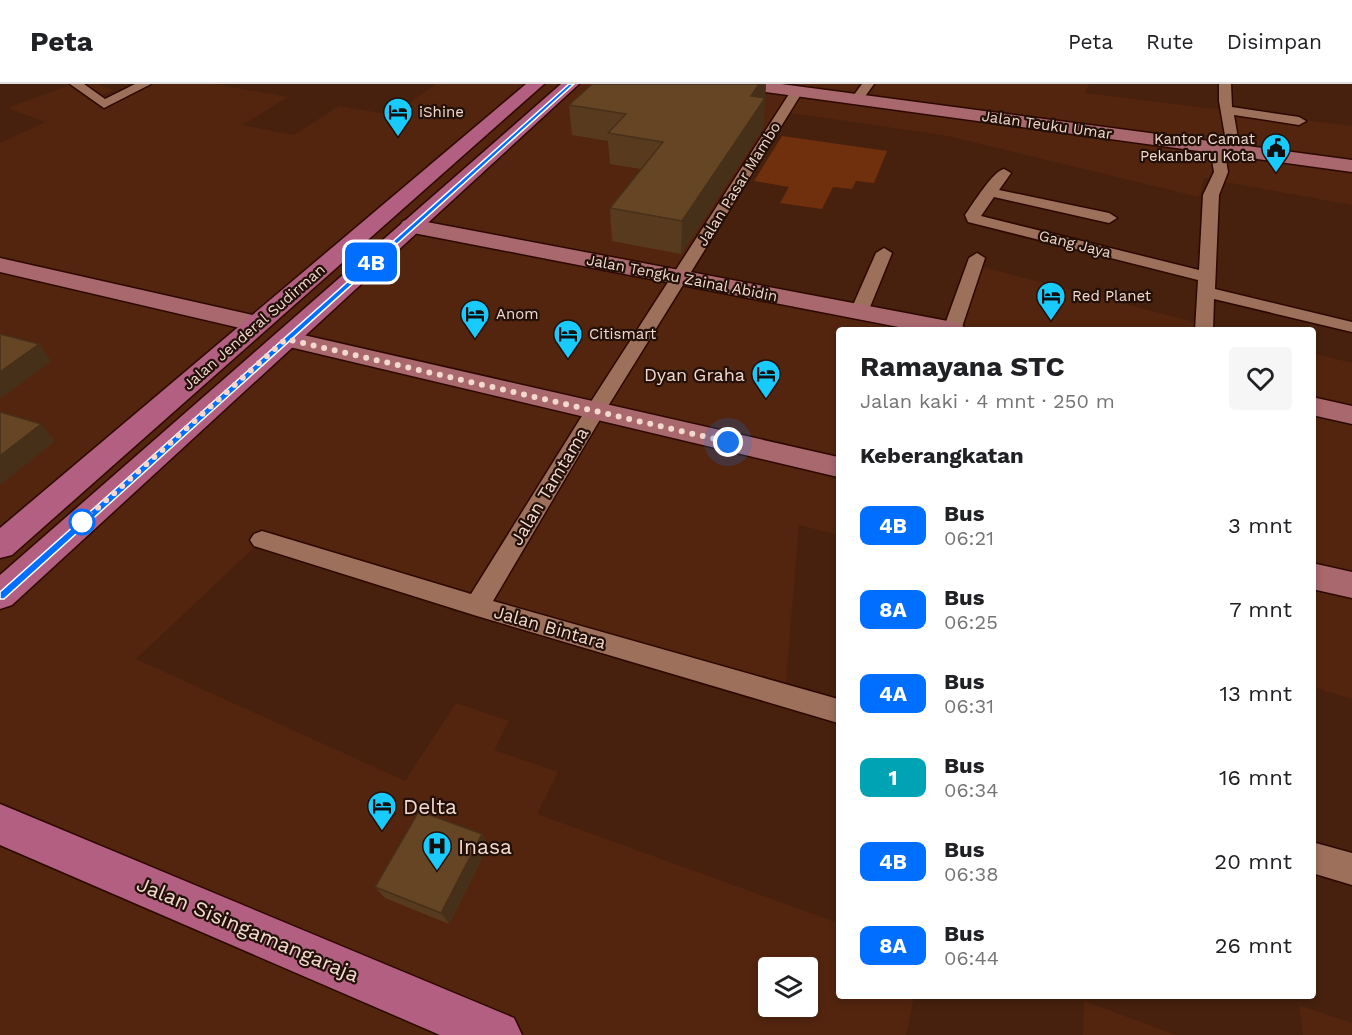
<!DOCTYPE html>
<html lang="id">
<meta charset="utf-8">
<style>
:root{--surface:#fff;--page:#f6f6f6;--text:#202124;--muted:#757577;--line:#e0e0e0}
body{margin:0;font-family:"Work Sans",sans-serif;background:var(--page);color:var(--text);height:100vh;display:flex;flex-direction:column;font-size:22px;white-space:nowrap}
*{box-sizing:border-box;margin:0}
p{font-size:20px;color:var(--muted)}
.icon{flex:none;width:33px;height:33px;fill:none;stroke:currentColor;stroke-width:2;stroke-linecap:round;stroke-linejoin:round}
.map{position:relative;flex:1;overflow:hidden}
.side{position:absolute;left:836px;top:243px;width:480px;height:672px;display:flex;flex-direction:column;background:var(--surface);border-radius:6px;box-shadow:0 3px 9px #0003}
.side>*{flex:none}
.badge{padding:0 12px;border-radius:9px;font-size:21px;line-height:39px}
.buttons{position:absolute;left:758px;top:873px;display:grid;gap:12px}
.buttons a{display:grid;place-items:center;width:60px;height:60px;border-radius:6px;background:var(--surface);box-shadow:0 3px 9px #0003;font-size:30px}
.you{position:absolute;width:30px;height:30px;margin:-15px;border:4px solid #fff;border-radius:50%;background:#1a73e8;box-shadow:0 0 0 9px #1a73e833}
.map>.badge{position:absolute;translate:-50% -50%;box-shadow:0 0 0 3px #fff}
h2{padding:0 24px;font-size:22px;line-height:54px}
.round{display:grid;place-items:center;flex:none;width:63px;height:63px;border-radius:6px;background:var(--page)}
.overview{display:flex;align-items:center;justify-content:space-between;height:102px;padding:0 24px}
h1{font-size:28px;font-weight:700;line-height:45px}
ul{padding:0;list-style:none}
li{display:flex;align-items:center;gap:18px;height:84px;padding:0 24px}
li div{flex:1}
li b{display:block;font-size:22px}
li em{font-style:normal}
li .badge{min-width:66px;font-weight:700;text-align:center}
header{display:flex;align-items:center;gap:36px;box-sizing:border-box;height:84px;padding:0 30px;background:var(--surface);border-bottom:2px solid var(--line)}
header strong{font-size:28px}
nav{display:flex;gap:33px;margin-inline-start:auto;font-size:21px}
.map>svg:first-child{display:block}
</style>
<header>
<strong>Peta</strong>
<nav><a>Peta</a><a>Rute</a><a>Disimpan</a></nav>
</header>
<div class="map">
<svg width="1352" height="951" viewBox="0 0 1352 951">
<rect width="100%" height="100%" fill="#47210e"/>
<g fill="#53250f" fill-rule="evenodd">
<path d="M72 0H97L114 6 91 16 104 20 144 0H213L288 13 242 41 294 51 339 22 392 31 436 0H1089L1085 9 1352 42V121L1204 94 1199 113 948 52 784 28 681 192 951 246 975 181 1225 246H838V451L799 441 785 610 260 458 136 575 405 697 456 619 509 637 494 666 558 688 537 730 838 839V912H914L906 951H0V59L45 38 8 24ZM768 884H807V922H768Z"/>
<polygon points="1312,269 1352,279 1352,615 1313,603"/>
<polygon points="1084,917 1176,951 1083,951"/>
<polygon points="1299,921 1352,939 1352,951 1303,951"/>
</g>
<polygon fill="#71300d" points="782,52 887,67 874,99 856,97 852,105 833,103 822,125 780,119 789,103 754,97"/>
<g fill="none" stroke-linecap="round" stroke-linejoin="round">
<g stroke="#2c0800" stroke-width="3">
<g id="street">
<polygon points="70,0 84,0 105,15 135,0 151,0 104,24"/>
<polygon points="862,0 874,0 861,18 853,18 851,15"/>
<polygon points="1219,0 1231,0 1232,23 1299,33 1306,37 1299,41 1234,31 1240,66 1238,69 1228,69 1219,17"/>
<polygon points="797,3 803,7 605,327 493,517 838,615 838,639 477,532 254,462 250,456 254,450 262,447 471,510 585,327 791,7"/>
<path d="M1217 60 1224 64 1228 88 1219 111 1215 205 1352 238V248L1214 215 1213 246H1195L1198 196 968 138 965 131C973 120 993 87 1004 85L1011 89 999 106 1109 129 1117 134 1109 139 994 113 981 132 1199 186 1203 111 1214 88 1210 64Z"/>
<polygon points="884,164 892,169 868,228 865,232 853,232 850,228 876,169"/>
<polygon points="977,169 985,174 961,246 943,246 969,174"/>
<polygon points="1312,758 1352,769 1352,801 1312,789"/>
</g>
</g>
<g stroke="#2c0800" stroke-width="3">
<g id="secondary">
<polygon points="735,0 781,0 1352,76 1352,88 743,5 737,4"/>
<polygon points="411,135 953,238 962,241 966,246 914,246 403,147 400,142 403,137"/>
<polygon points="0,174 257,232 266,235 270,240 266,245 257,248 0,188"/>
<polygon points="286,247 838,373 838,393 277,260 273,255 277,250"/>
<polygon points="1312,313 1352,322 1352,340 1312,331"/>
<polygon points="1312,479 1352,488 1352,514 1312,505"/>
</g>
</g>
<g stroke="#2c0800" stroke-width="3">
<g id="primary">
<polygon points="526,0 544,0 12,471 0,474 0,444"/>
<polygon points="561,0 579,0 12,521 0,525 0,491"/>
<polygon points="0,720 514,934 522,951 440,951 0,761"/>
</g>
</g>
<use href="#street" fill="#9d705c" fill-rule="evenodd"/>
<use href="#secondary" fill="#a8686e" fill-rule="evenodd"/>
<use href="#primary" fill="#b35f81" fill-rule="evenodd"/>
</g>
<g fill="#583b1f">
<polygon points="766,0 763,44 681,170 612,157 610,124 641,85 610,80 608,57 572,51 569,21"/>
<polygon points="482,750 488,762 449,840 385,814 375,803"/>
</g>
<g fill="#473019">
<polygon points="759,0 766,0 763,44 681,170 682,137 751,12"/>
<polygon points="39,260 51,277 0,315 0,288"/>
<polygon points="41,340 55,357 0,401 0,372"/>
<polygon points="482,750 488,762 449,840 441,829"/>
</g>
<g fill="#664524" stroke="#473019" stroke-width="1.5">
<polygon points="592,0 759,0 751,12 765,14 682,137 610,124 663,58 608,49 626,30 569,21"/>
<polygon points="0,250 39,260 0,288"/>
<polygon points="0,328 41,340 0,372"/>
<polygon points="419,727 482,750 441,829 375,803"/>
</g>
<polygon fill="#006eff" stroke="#fff" stroke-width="1.5" points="569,0 574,0 4,515 0,515 0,508"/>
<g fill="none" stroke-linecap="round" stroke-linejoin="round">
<polyline stroke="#f2d8cd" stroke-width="6" stroke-dasharray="0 10.8" points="82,438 286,255 728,358"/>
</g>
<defs>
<g id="hotel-pin" transform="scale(1.5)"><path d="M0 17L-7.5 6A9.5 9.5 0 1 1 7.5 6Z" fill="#19cafc" stroke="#221009"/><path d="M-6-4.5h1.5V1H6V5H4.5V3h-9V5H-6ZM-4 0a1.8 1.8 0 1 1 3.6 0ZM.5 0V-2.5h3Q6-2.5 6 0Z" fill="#111"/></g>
<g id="civic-pin" transform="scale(1.5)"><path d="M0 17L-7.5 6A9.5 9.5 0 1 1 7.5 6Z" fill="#19cafc" stroke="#221009"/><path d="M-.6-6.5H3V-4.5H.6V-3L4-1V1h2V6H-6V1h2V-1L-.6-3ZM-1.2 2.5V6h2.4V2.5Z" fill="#111"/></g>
<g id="hospital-pin" transform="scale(1.5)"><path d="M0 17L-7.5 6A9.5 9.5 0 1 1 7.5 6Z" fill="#19cafc" stroke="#221009"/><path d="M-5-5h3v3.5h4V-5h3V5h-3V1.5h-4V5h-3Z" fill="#111"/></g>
</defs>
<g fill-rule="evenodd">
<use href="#hotel-pin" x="398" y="28"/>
<use href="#civic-pin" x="1276" y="64"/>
<use href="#hotel-pin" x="1051" y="212"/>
<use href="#hotel-pin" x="475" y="230"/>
<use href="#hotel-pin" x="568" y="250"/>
<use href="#hotel-pin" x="766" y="290"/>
<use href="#hotel-pin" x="382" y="722"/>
<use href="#hospital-pin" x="437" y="762"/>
</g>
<circle fill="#fff" stroke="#006eff" stroke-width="3" cx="82" cy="438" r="12"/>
<g text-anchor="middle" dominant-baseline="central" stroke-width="4.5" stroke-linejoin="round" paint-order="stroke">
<g font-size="15" fill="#f2d8cd" stroke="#221009" text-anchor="start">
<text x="419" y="28">iShine</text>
<text x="1255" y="55" text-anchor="end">Kantor Camat<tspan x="1255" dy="17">Pekanbaru Kota</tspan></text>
<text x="1072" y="212">Red Planet</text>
<text x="496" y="230">Anom</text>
<text x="589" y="250">Citismart</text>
</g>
<g font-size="15" fill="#f2d8cd" stroke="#221009">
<text transform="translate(1047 41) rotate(8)">Jalan Teuku Umar</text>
<text transform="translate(739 100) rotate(-58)">Jalan Pasar Mambo</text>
<text transform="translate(1075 160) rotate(14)">Gang Jaya</text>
<text transform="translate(682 194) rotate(11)">Jalan Tengku Zainal Abidin</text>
<text transform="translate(254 243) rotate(-41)">Jalan Jenderal Sudirman</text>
</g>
<g font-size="18" fill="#f2d8cd" stroke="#221009" text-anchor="end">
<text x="745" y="290">Dyan Graha</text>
</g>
<g font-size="18" fill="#f2d8cd" stroke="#221009">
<text transform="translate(549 402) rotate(-59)">Jalan Tamtama</text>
<text transform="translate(550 543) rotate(16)">Jalan Bintara</text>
</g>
<g font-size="21" fill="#f2d8cd" stroke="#221009" text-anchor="start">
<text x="403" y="722">Delta</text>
<text x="458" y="762">Inasa</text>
</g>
<g font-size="21" fill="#f2d8cd" stroke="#221009">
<text transform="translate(248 845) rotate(23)">Jalan Sisingamangaraja</text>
</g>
</g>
</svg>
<div class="buttons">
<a><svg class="icon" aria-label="layers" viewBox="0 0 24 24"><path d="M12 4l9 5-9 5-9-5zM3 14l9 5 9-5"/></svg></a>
</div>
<div class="you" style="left:728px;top:358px"></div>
<b class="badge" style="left:371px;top:178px;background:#006eff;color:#fff">4B</b>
<section class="side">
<div class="overview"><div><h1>Ramayana STC</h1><p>Jalan kaki · 4 mnt · 250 m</p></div><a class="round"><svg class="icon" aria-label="heart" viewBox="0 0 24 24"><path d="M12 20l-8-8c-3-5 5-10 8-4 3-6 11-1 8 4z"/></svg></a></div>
<h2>Keberangkatan</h2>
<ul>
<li><span class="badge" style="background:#006eff;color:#fff">4B</span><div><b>Bus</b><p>06:21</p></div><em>3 mnt</em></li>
<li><span class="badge" style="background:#006eff;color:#fff">8A</span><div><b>Bus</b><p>06:25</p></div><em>7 mnt</em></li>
<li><span class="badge" style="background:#006eff;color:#fff">4A</span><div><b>Bus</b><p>06:31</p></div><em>13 mnt</em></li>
<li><span class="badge" style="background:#00a3b4;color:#fff">1</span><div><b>Bus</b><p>06:34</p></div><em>16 mnt</em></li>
<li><span class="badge" style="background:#006eff;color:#fff">4B</span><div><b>Bus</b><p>06:38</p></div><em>20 mnt</em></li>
<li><span class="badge" style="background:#006eff;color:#fff">8A</span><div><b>Bus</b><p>06:44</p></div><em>26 mnt</em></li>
</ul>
</section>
</div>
